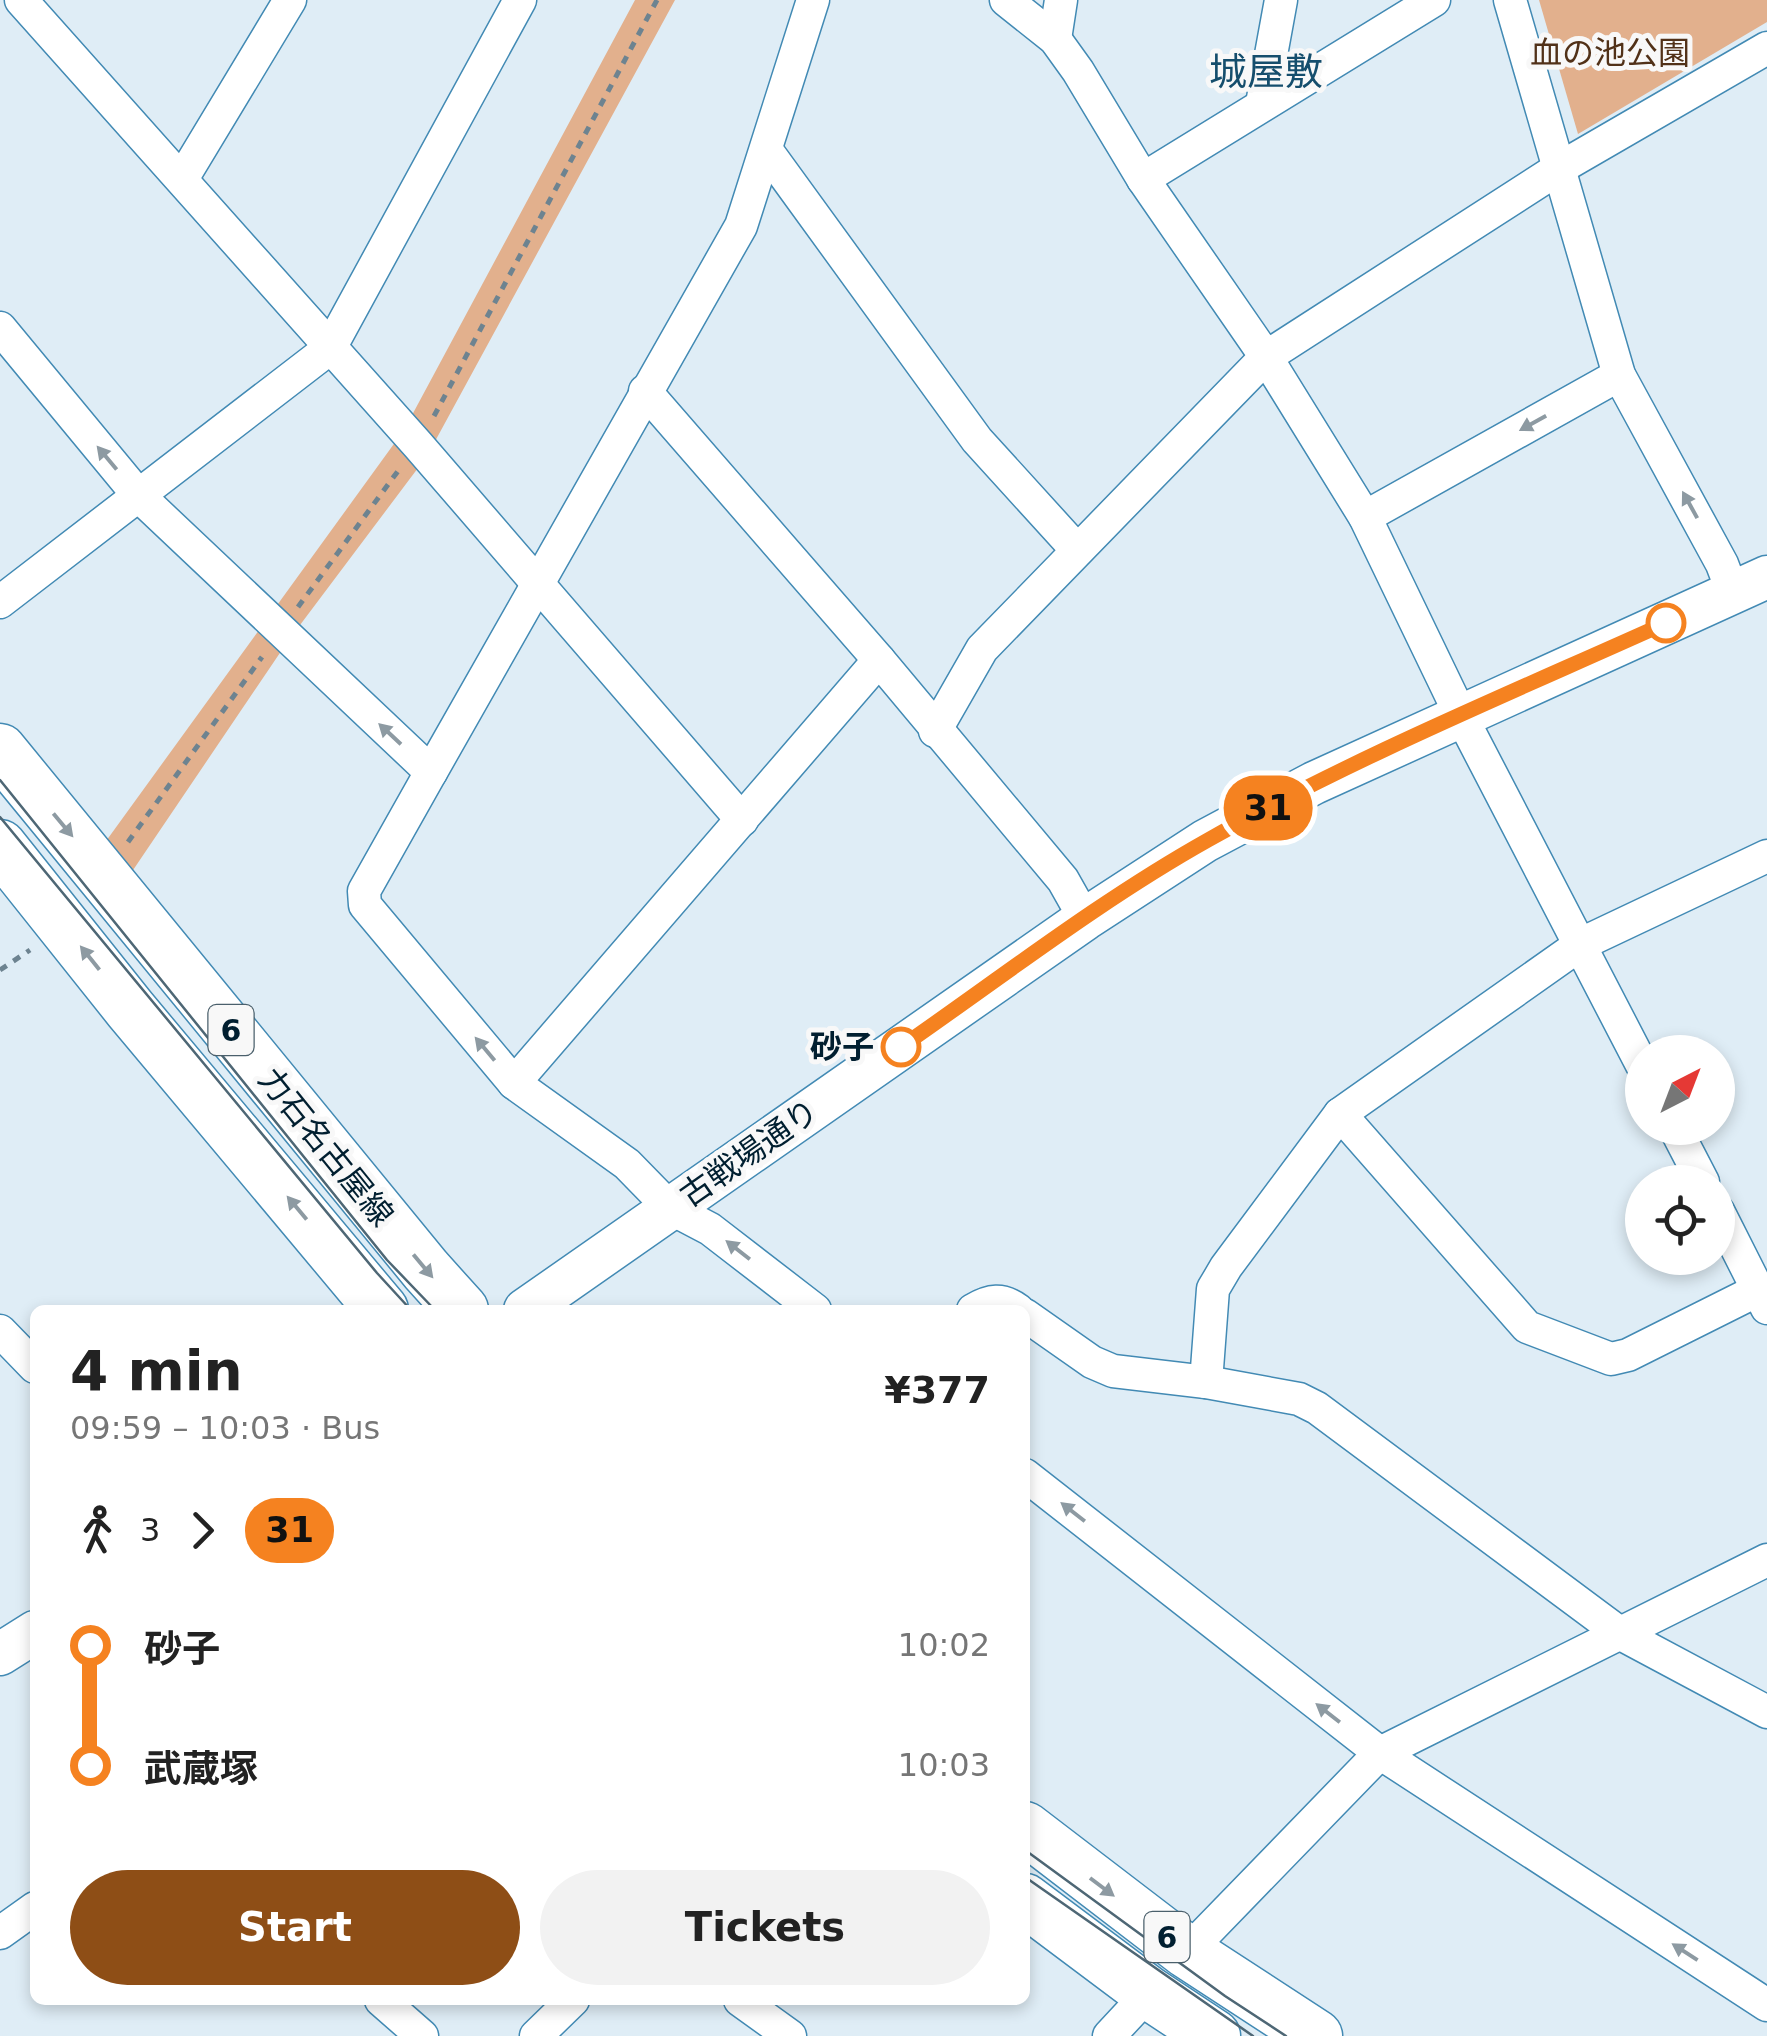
<!DOCTYPE html>
<meta charset="utf-8">
<style>
:root{--surface:#fff;--page:#f2f2f2;--text:#222;--muted:#767676;--accent:#8e4e16}
body{margin:0;font-family:"DejaVu Sans","Noto Sans JP",sans-serif;background:var(--page);color:var(--text);height:100vh;display:flex;flex-direction:column;font-size:38px;white-space:nowrap}
*{box-sizing:border-box;margin:0}
p{font-size:32px;color:var(--muted)}
.icon{flex:none;width:55px;height:55px;fill:none;stroke:currentColor;stroke-width:2;stroke-linecap:round;stroke-linejoin:round}
.map{position:relative;flex:1;overflow:hidden}
.panel{position:absolute;left:30px;top:1305px;width:1000px;height:700px;display:flex;flex-direction:column;background:var(--surface);border-radius:15px;box-shadow:0 5px 15px #0003}
.panel>*{flex:none}
.badge{padding:0 20px;border-radius:32px;font-size:35px;line-height:65px}
.needle{width:65px;rotate:42deg}
.buttons{position:absolute;left:1625px;top:1035px;display:grid;gap:20px}
.buttons a{display:grid;place-items:center;width:110px;height:110px;border-radius:50%;background:var(--surface);box-shadow:0 5px 15px #0003;font-size:50px}
.map>.badge{position:absolute;translate:-50% -50%;box-shadow:0 0 0 5px #fff}
.legs{display:flex;align-items:center;gap:15px;height:110px;padding:0 40px;font-size:32px}
.legs p{margin-inline-start:auto}
.summary{display:flex;align-items:center;justify-content:space-between;height:170px;padding:0 40px}
h1{font-size:55px;font-weight:700;line-height:75px}
.action{display:flex;gap:20px;margin-top:auto;padding:20px 40px}
.action a{flex:1;height:115px;border-radius:60px;background:var(--accent);color:#fff;font-size:40px;font-weight:700;line-height:115px;text-align:center}
.action a+a{background:var(--page);color:var(--text)}
ul{padding:0 40px;list-style:none}
li{display:flex;align-items:center;gap:35px;height:120px;font-size:38px}
li i{display:grid;place-items:center;width:15px;height:100%;margin:0 12px;background:currentColor}
li i::after{content:'';width:25px;height:25px;margin:-12px;border:8px solid;border-radius:50%;background:var(--surface)}
li p{margin-inline-start:auto}
li:first-child i{background:linear-gradient(#0000 50%,currentColor 0)}
li:last-child i{background:linear-gradient(currentColor 50%,#0000 0)}
.map>svg:first-child{display:block}
</style>
<div class="map">
<svg width="1767" height="2036" viewBox="0 0 1767 2036">
<rect width="100%" height="100%" fill="#dfedf6"/>
<g fill="#e2b08d">
<polygon points="635,0 675,0 427,456 288,641 127,879 101,848 404,430"/>
<polygon points="1539,0 1767,0 1767,22 1578,134"/>
</g>
<g fill="none" stroke-linecap="round" stroke-linejoin="round">
<g stroke="#428ab4" stroke-width="35">
<g id="minor">
<polyline points="21,0 418,445 742,820"/>
<polyline points="1006,0 1055,39 1078,71 1143,179 1266,357 1365,517 1461,716 1642,1065"/>
<polyline points="1510,0 1619,375 1722,564 1733,593"/>
<polyline points="1055,39 1061,0"/>
<polyline points="1262,104 1281,0"/>
<polyline points="767,151 977,440 1077,550"/>
<polyline points="182,179 290,0"/>
<polyline points="1143,179 1434,0"/>
<polyline points="0,328 139,496 431,772 364,891 365,905 514,1083 627,1164 670,1208 710,1229 815,1310"/>
<polyline points="645,391 879,660 1063,880 1085,919"/>
<polyline points="1365,517 1619,375"/>
<polyline points="0,602 330,348 520,0"/>
<polyline points="935,731 982,649 1266,357 1558,169 1767,48"/>
<polyline points="431,772 741,226 813,0"/>
<polyline points="514,1083 879,660"/>
<polyline points="1340,1114 1527,1327 1611,1359 1628,1355 1758,1290"/>
<polyline points="1675,1128 1703,1182"/>
<polyline points="1718,1211 1767,1308"/>
<path d="M973 1310C990 1300 1002 1298 1018 1310"/>
<polyline points="1025,1315 1092,1362 1113,1371 1206,1382 1299,1399 1317,1408 1621,1634 1767,1712"/>
<polyline points="0,1331 35,1367"/>
<polyline points="1206,1382 1213,1289 1226,1267 1340,1114 1581,944 1767,856"/>
<polyline points="1025,1475 1380,1753 1767,2005"/>
<polyline points="0,1933 35,1908"/>
<polyline points="1187,1952 1380,1753 1767,1560"/>
<polyline points="381,2000 422,2036"/>
<polyline points="740,2000 790,2036"/>
<polyline points="536,2036 573,2000"/>
<polyline points="1109,2036 1149,1993"/>
</g>
</g>
<g stroke="#428ab4" stroke-width="45">
<g id="tertiary">
<polyline points="525,1310 1085,919 1205,841 1314,783 1767,577"/>
<polyline points="0,1654 35,1632"/>
</g>
</g>
<g stroke="#428ab4" stroke-width="55">
<g id="primary">
<polyline points="0,750 426,1270 462,1310"/>
<polyline points="0,846 130,1009 382,1310"/>
<polyline points="1025,1828 1187,1952 1316,2036"/>
<polyline points="1025,1900 1149,1993 1214,2036"/>
</g>
</g>
<g stroke="#6d8390" stroke-width="5" stroke-dasharray="8 8" stroke-linecap="butt">
<polyline points="434,416 657,0"/>
<polyline points="298,607 398,471"/>
<polyline points="128,842 262,657"/>
<polyline points="0,970 30,950"/>
</g>
<use href="#minor" stroke="#fff" stroke-width="32"/>
<use href="#tertiary" stroke="#fff" stroke-width="42"/>
<use href="#primary" stroke="#fff" stroke-width="52"/>
<g stroke="#4e6775" stroke-width="2.5">
<polyline points="0,780 387,1260 435,1310"/>
<polyline points="0,817 377,1273 411,1310"/>
<polyline points="1025,1850 1225,1996 1286,2036"/>
<polyline points="1025,1877 1253,2036"/>
</g>
</g>
<defs><path id="oneway-solid" d="M-6-.8H1V-3.2L6.5 0L1 3.2V.8H-6Z" transform="scale(2.5)"/></defs>
<g fill="#8d9aa2">
<use href="#oneway-solid" transform="translate(1533 423) rotate(151)"/>
<use href="#oneway-solid" transform="translate(107 458) rotate(-130)"/>
<use href="#oneway-solid" transform="translate(1690 505) rotate(-119)"/>
<use href="#oneway-solid" transform="translate(390 734) rotate(-137)"/>
<use href="#oneway-solid" transform="translate(63 825) rotate(50)"/>
<use href="#oneway-solid" transform="translate(90 958) rotate(-129)"/>
<use href="#oneway-solid" transform="translate(485 1049) rotate(-130)"/>
<use href="#oneway-solid" transform="translate(297 1208) rotate(-130)"/>
<use href="#oneway-solid" transform="translate(738 1250) rotate(-142)"/>
<use href="#oneway-solid" transform="translate(423 1266) rotate(50)"/>
<use href="#oneway-solid" transform="translate(1073 1512) rotate(-142)"/>
<use href="#oneway-solid" transform="translate(1328 1713) rotate(-142)"/>
<use href="#oneway-solid" transform="translate(1102 1887) rotate(37)"/>
<use href="#oneway-solid" transform="translate(1685 1952) rotate(-147)"/>
</g>
<g fill="none" stroke-linecap="round" stroke-linejoin="round">
<g stroke="#fff" stroke-width="22">
<path id="line-1" d="M901 1047C1002 977 1101 900 1208 840 1355 757 1513 692 1666 623"/>
</g>
<use href="#line-1" stroke="#f58220" stroke-width="15"/>
</g>
<g fill="#fff" stroke="#f58220" stroke-width="5">
<circle cx="1666" cy="623" r="18"/>
<circle cx="901" cy="1047" r="18"/>
</g>
<g text-anchor="middle" dominant-baseline="central" stroke-width="10" stroke-linejoin="round" paint-order="stroke">
<g fill="#f8f8f8" stroke="#4b606c" stroke-width="2.5">
<rect x="208.5" y="1005" width="45" height="50" rx="8"/>
<rect x="1144.5" y="1912" width="45" height="50" rx="8"/>
</g>
<g font-size="30" font-weight="bold" fill="#011f30">
<text x="231" y="1030">6</text>
<text x="1167" y="1937">6</text>
</g>
<g font-size="32" fill="#513118" stroke="#f8f8f8">
<text x="1610" y="53">血の池公園</text>
</g>
<g font-size="32" font-weight="bold" fill="#011f30" stroke="#f8f8f8" text-anchor="end">
<text x="874" y="1047">砂子</text>
</g>
<g font-size="32" fill="#011f30" stroke="#f8f8f8">
<text transform="translate(326 1147) rotate(51)">力石名古屋線</text>
<text transform="translate(749 1153) rotate(-35)">古戦場通り</text>
</g>
<g font-size="38" fill="#154e6d" stroke="#f8f8f8">
<text x="1266" y="72">城屋敷</text>
</g>
</g>
</svg>
<div class="buttons">
<a><svg class="needle" viewBox="-14 -14 28 28"><path d="M0-13l5 13h-10z" fill="#e53935"/><path d="M0 13l5-13h-10z" fill="#767676"/></svg></a>
<a><svg class="icon" aria-label="locate" viewBox="0 0 24 24"><circle cx="12" cy="12" r="6"/><path d="M12 2v4M12 18v4M2 12h4M18 12h4"/></svg></a>
</div>
<b class="badge" style="left:1268px;top:808px;background:#f58220;color:#111">31</b>
<section class="panel">
<div class="summary"><div><h1>4 min</h1><p>09:59 – 10:03 · Bus</p></div><b>¥377</b></div>
<div class="legs"><svg class="icon" aria-label="walk" viewBox="0 0 24 24"><circle cx="13" cy="4" r="2"/><path d="M13 8l-2 6 4 7M11 14l-3 7M7 12l3-4h3l4 4"/></svg>3<svg class="icon" aria-label="forward" viewBox="0 0 24 24"><path d="M9 5l7 7-7 7"/></svg><b class="badge" style="background:#f58220;color:#111">31</b></div>
<ul>
<li><i style="color:#f58220"></i><b>砂子</b><p>10:02</p></li>
<li><i style="color:#f58220"></i><b>武蔵塚</b><p>10:03</p></li>
</ul>
<div class="action"><a>Start</a><a>Tickets</a></div>
</section>
</div>
